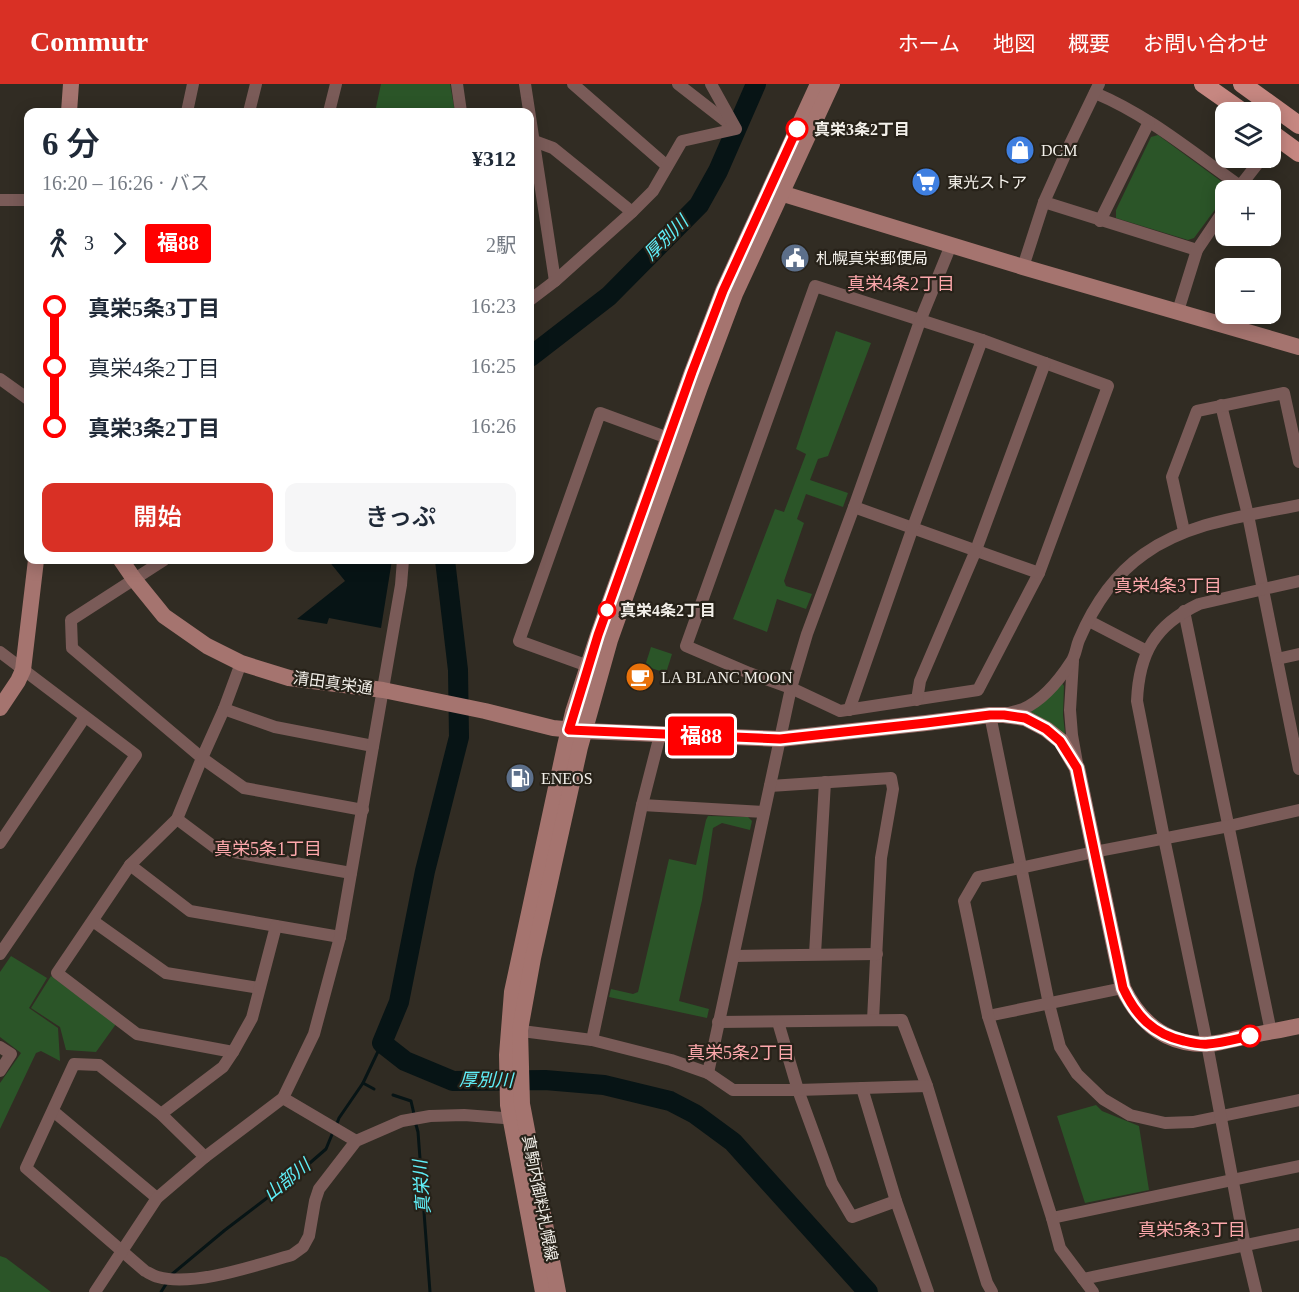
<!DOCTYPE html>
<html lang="ja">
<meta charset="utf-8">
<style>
:root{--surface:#fff;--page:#f6f6f7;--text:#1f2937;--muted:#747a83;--accent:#d93025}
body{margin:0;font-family:"Times New Roman","Noto Sans JP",serif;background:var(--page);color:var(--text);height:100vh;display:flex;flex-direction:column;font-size:22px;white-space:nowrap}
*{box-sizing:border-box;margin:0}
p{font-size:20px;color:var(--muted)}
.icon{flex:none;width:33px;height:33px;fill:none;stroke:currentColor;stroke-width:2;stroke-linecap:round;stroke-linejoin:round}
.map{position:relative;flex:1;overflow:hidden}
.panel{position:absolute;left:24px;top:24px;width:510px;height:456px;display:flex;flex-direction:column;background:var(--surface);border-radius:12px;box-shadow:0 3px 15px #0003}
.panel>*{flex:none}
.badge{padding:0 12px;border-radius:4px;font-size:21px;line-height:39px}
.fabs{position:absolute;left:1215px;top:18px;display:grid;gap:12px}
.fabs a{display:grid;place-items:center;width:66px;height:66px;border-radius:12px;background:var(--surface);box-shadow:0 3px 15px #0003;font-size:30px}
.map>.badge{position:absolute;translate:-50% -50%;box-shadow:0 0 0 3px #fff}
.legs{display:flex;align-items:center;gap:9px;height:66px;padding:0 18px;font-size:20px}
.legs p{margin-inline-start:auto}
.overview{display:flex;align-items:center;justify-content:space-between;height:102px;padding:0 18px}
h1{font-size:33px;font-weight:600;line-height:45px}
.primary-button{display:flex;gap:12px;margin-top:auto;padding:12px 18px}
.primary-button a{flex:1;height:69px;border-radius:12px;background:var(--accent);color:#fff;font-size:24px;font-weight:600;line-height:69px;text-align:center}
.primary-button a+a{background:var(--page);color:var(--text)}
ul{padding:0 18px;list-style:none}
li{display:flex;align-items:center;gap:21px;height:60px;font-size:22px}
li i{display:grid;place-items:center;width:9px;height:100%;margin:0 8px;background:currentColor}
li i::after{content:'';width:15px;height:15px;margin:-8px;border:4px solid;border-radius:50%;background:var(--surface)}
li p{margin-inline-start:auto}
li:first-child i{background:linear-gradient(#0000 50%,currentColor 0)}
li:last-child i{background:linear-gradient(currentColor 50%,#0000 0)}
header{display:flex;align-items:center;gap:36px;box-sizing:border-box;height:84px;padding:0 30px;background:var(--accent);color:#fff}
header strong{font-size:28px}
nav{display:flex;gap:33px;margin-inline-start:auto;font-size:21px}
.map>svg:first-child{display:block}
</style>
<header>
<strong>Commutr</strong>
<nav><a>ホーム</a><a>地図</a><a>概要</a><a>お問い合わせ</a></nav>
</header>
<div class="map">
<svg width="1299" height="1208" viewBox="0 0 1299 1208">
<rect width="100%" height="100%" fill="#312c23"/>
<g fill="#2b5528">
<polygon points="381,0 450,0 455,28 375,28"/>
<polygon points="1158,51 1229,103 1229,106 1226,106 1225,112 1194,154 1188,156 1116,134 1116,126 1151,53"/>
<polygon points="836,247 871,259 828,372 818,375 810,396 848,409 843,423 806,410 797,435 804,439 784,497 786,502 812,510 806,525 777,515 767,548 733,535 775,425 784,428 806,370 796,365"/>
<polygon points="651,563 672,570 666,589 645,582"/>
<polygon points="1062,599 1064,602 1063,631 1065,649 1064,651 1030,628"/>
<polygon points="708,732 748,733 752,737 750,746 722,739 713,744 702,816 679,917 709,925 707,934 609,913 611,905 633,910 638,908 669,775 696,781 706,736"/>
<polygon points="11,872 47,894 29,924 58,944 60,977 41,967 36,969 0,1045 0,999 21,969 0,953 0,888"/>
<polygon points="51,892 116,940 96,968 66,966 60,943 31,924"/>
<polygon points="1096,1021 1102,1027 1139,1042 1149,1106 1085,1119 1057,1032"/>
<polygon points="0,1172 6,1174 51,1208 0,1208"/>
</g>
<polygon fill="#071415" points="328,476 392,476 381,544 329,534 327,540 297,535 345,497"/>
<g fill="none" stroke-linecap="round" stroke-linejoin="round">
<g stroke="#071415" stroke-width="3">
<polyline points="363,999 374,1005"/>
<polyline points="393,1011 411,1017 414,1030"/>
<polyline points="415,1037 418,1048 430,1208"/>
<polyline points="336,1042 339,1034 363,999 382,959"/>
<polyline points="171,1191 225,1146 288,1098 326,1065 333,1048"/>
<polyline points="161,1208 168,1197"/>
</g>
<g stroke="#071415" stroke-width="20">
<polyline points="530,273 609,212 699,121 718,87 756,0"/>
<polyline points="445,476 458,586 459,653 425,787 399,918 382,959 405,977 453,997 545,996 604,1001 670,1017 695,1030 733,1058 868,1208"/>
</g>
<g stroke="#7a5b58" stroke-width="12">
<polyline points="457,0 461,28"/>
<polyline points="525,0 555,197"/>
<polyline points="573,0 667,82"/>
<polyline points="678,0 732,42"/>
<path d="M1095 9C1148 31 1193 69 1240 102"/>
<polyline points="187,28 193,0"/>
<polyline points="249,28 256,0"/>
<polyline points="329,28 336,0"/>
<polyline points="534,57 553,64 632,128"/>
<polyline points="1237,106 1262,74"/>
<polyline points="0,116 28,116"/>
<polyline points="1044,118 1197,166"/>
<polyline points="1100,137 1149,38"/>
<polyline points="1023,183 1044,118 1069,62 1099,0"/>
<polygon points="815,202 982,256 1108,302 1039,489 978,606 840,627 791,604 749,589 686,562"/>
<polyline points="530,216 555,197 632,128 653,107 682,57 736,45 711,0"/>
<polyline points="1178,227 1197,166 1226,123"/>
<polyline points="0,295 28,315"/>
<polyline points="1221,321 1248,431 1299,685"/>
<polyline points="854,423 1039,489"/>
<polyline points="1184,447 1172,393 1197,327 1284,309 1299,378"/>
<polyline points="164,476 71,536 72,564 202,674 244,704 363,726"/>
<polyline points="1184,527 1271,948"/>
<polyline points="1089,537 1147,567"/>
<polyline points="0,568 136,671 0,870"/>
<polyline points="1277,575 1299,570"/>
<polyline points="1073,577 1070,626 1072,651 1077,679"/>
<polyline points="588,582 519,557 600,329 668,354"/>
<polyline points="917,616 920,597 976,466 1045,279"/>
<polyline points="224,625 275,643 373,662"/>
<polyline points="849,626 913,443 982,256"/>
<path d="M1005 630C1011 628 1017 627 1023 625 1043 616 1060 595 1071 578 1076 571 1076 563 1079 556 1093 523 1114 491 1144 470 1189 438 1246 432 1299 421"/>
<polyline points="990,631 1049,920 1060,963 1077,990 1103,1015 1130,1031 1165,1039 1193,1038 1299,1016"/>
<polyline points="770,702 891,694 893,705 881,774 873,936"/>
<polyline points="642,721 764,728"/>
<polyline points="177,735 217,765 351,789"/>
<polyline points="0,759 85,633"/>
<polyline points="130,781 190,827 340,853"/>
<polyline points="93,837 166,889 259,904"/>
<polyline points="815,870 825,698"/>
<polyline points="734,872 877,870"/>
<polyline points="988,932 1123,904"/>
<polyline points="718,938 902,936 927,1002 987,1199 992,1208"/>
<polyline points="778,938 798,1006 832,1099 852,1133 896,1117"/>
<polyline points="514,946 592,956 671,976 708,989 791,604 807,550 854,423 920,237 951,161"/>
<polyline points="592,956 642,721 660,651"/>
<polyline points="0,963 11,970 0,987"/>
<polyline points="233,968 137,950 57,889 130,781 177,735 202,674 224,625 241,579"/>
<polyline points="708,989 733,1006 798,1006 927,1002"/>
<polyline points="862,1004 896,1117 928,1208"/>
<polyline points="283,1014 356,1057"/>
<polyline points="53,1027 157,1114"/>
<polyline points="161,1030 223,983 233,968 252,934 276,842"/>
<path d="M205 1073 161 1030 99 981 74 980 26 1084 145 1187C149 1189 154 1192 158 1193 194 1203 256 1181 292 1171L303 1163 309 1152 315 1117 319 1105 356 1057 402 1037 430 1032 464 1031 517 1035"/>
<polyline points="1052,1134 1299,1082"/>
<polyline points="1083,1195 1299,1150"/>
<polyline points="95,1208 157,1114 205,1073 283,1014 314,950 340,853 401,501 403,476"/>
<polyline points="1093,1208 1060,1164 1052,1134 988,932 964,817 978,793 1094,768 1229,742 1299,726"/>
<path d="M1256 1208 1245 1162 1207 960 1164 754 1137 617C1139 569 1155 541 1199 520L1299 497"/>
</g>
<g stroke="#a5746f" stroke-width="16">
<polyline points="69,28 71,0"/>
<polyline points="774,107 1023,183 1299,263"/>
<path d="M121 476 134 495 164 532 207 562 241 579 289 594 383 606 485 627 553 644 584 647 780 655 926 639 990 631H1004L1025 634 1046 645 1061 657 1077 684 1123 904C1140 939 1166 961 1207 960 1219 960 1232 955 1244 953 1262 949 1281 946 1299 942"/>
<polyline points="0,624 18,597 23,586 36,476"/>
<polyline points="543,1208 508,1021 507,971 512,908 565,662 573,628 598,551 692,288 723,207 818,0"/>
<polyline points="558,1208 522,1020 520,946 533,874 580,663 610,556 700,303 735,210 832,0"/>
</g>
<g stroke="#c68781" stroke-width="18">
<polyline points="1203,0 1243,28"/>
<polyline points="1242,0 1299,41"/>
<polyline points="1270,48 1299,69"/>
</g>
</g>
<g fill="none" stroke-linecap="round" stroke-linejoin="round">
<g stroke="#fff" stroke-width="14">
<path id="line-1" d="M797 45 723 207 692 288 598 551 569 646 780 655 926 639 990 631H1004L1025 634 1046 645 1060 657 1077 684 1123 904C1136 932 1153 950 1184 957 1192 959 1200 961 1208 960 1222 959 1236 955 1250 952"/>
</g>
<use href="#line-1" stroke="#f00" stroke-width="9"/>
</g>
<defs>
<g id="shop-disc" transform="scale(1.5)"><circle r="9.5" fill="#3f7fe0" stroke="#272219"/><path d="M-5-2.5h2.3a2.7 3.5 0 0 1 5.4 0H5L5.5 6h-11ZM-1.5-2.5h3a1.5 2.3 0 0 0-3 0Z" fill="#fff"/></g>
<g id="supermarket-disc" transform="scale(1.5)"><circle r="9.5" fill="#3f7fe0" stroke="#272219"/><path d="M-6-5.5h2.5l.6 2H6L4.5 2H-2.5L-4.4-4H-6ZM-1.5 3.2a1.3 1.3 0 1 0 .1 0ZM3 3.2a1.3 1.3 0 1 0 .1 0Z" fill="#fff"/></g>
<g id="civic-disc" transform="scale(1.5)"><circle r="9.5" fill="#5c6f8a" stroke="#272219"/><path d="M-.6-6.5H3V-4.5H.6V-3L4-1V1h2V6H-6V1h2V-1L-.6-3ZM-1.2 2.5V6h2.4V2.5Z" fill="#fff"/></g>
<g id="cafe-disc" transform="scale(1.5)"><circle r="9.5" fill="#e8710a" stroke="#272219"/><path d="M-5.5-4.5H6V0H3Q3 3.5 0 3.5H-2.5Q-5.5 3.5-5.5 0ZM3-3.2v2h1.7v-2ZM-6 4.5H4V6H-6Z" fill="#fff"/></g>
<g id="fuel-disc" transform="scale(1.5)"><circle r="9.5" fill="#5c6f8a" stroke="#272219"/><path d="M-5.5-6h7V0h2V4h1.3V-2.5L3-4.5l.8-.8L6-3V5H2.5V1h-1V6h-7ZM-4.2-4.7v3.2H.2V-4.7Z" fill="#fff"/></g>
</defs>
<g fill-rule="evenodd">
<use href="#shop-disc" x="1020" y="66"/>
<use href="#supermarket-disc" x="926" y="98"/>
<use href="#civic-disc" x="795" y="174"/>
<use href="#cafe-disc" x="640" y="593"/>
<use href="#fuel-disc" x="520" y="694"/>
</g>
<g fill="#fff" stroke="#f00" stroke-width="3">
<circle cx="797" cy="45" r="10"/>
<circle cx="607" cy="526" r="8"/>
<circle cx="1250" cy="952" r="10"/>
</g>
<g text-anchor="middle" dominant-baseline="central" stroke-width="4.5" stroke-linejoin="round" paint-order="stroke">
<g font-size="16" font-weight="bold" fill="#f3f0ea" stroke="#272219" text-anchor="start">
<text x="814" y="45">真栄3条2丁目</text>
<text x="620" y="526">真栄4条2丁目</text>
</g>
<g font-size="16" fill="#f3f0ea" stroke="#272219" text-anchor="start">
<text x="1041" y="66">DCM</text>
<text x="947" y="98">東光ストア</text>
<text x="816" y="174">札幌真栄郵便局</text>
<text x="661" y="593">LA BLANC MOON</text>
<text x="541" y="694">ENEOS</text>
</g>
<g font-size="16" fill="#f3f0ea" stroke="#272219">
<text transform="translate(333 599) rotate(8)">清田真栄通</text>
<text transform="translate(540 1114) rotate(79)">真駒内御料札幌線</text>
</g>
<g font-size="18" font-style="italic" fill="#60f0f9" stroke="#272219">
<text transform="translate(666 154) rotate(-45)">厚別川</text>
<text transform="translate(486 996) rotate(1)">厚別川</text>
<text transform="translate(287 1096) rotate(-39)">山部川</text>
<text transform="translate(422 1103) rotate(-94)">真栄川</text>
</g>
<g font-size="18" fill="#fda8ac" stroke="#272219">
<text x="901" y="200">真栄4条2丁目</text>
<text x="1168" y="502">真栄4条3丁目</text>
<text x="268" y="765">真栄5条1丁目</text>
<text x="741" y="969">真栄5条2丁目</text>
<text x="1192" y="1146">真栄5条3丁目</text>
</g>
</g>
</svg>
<div class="fabs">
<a><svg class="icon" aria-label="layers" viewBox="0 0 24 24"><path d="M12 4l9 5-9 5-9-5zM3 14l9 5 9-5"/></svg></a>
<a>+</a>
<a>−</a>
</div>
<b class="badge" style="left:701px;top:652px;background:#f00;color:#fff">福88</b>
<section class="panel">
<div class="overview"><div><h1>6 分</h1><p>16:20 – 16:26 · バス</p></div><b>¥312</b></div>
<div class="legs"><svg class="icon" aria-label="walk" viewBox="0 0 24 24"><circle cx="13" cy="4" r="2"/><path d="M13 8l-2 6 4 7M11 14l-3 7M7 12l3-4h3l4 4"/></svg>3<svg class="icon" aria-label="forward" viewBox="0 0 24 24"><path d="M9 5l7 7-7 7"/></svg><b class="badge" style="background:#f00;color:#fff">福88</b><p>2駅</p></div>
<ul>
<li><i style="color:#f00"></i><b>真栄5条3丁目</b><p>16:23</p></li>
<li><i style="color:#f00"></i><span>真栄4条2丁目</span><p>16:25</p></li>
<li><i style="color:#f00"></i><b>真栄3条2丁目</b><p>16:26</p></li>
</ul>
<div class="primary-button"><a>開始</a><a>きっぷ</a></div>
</section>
</div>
